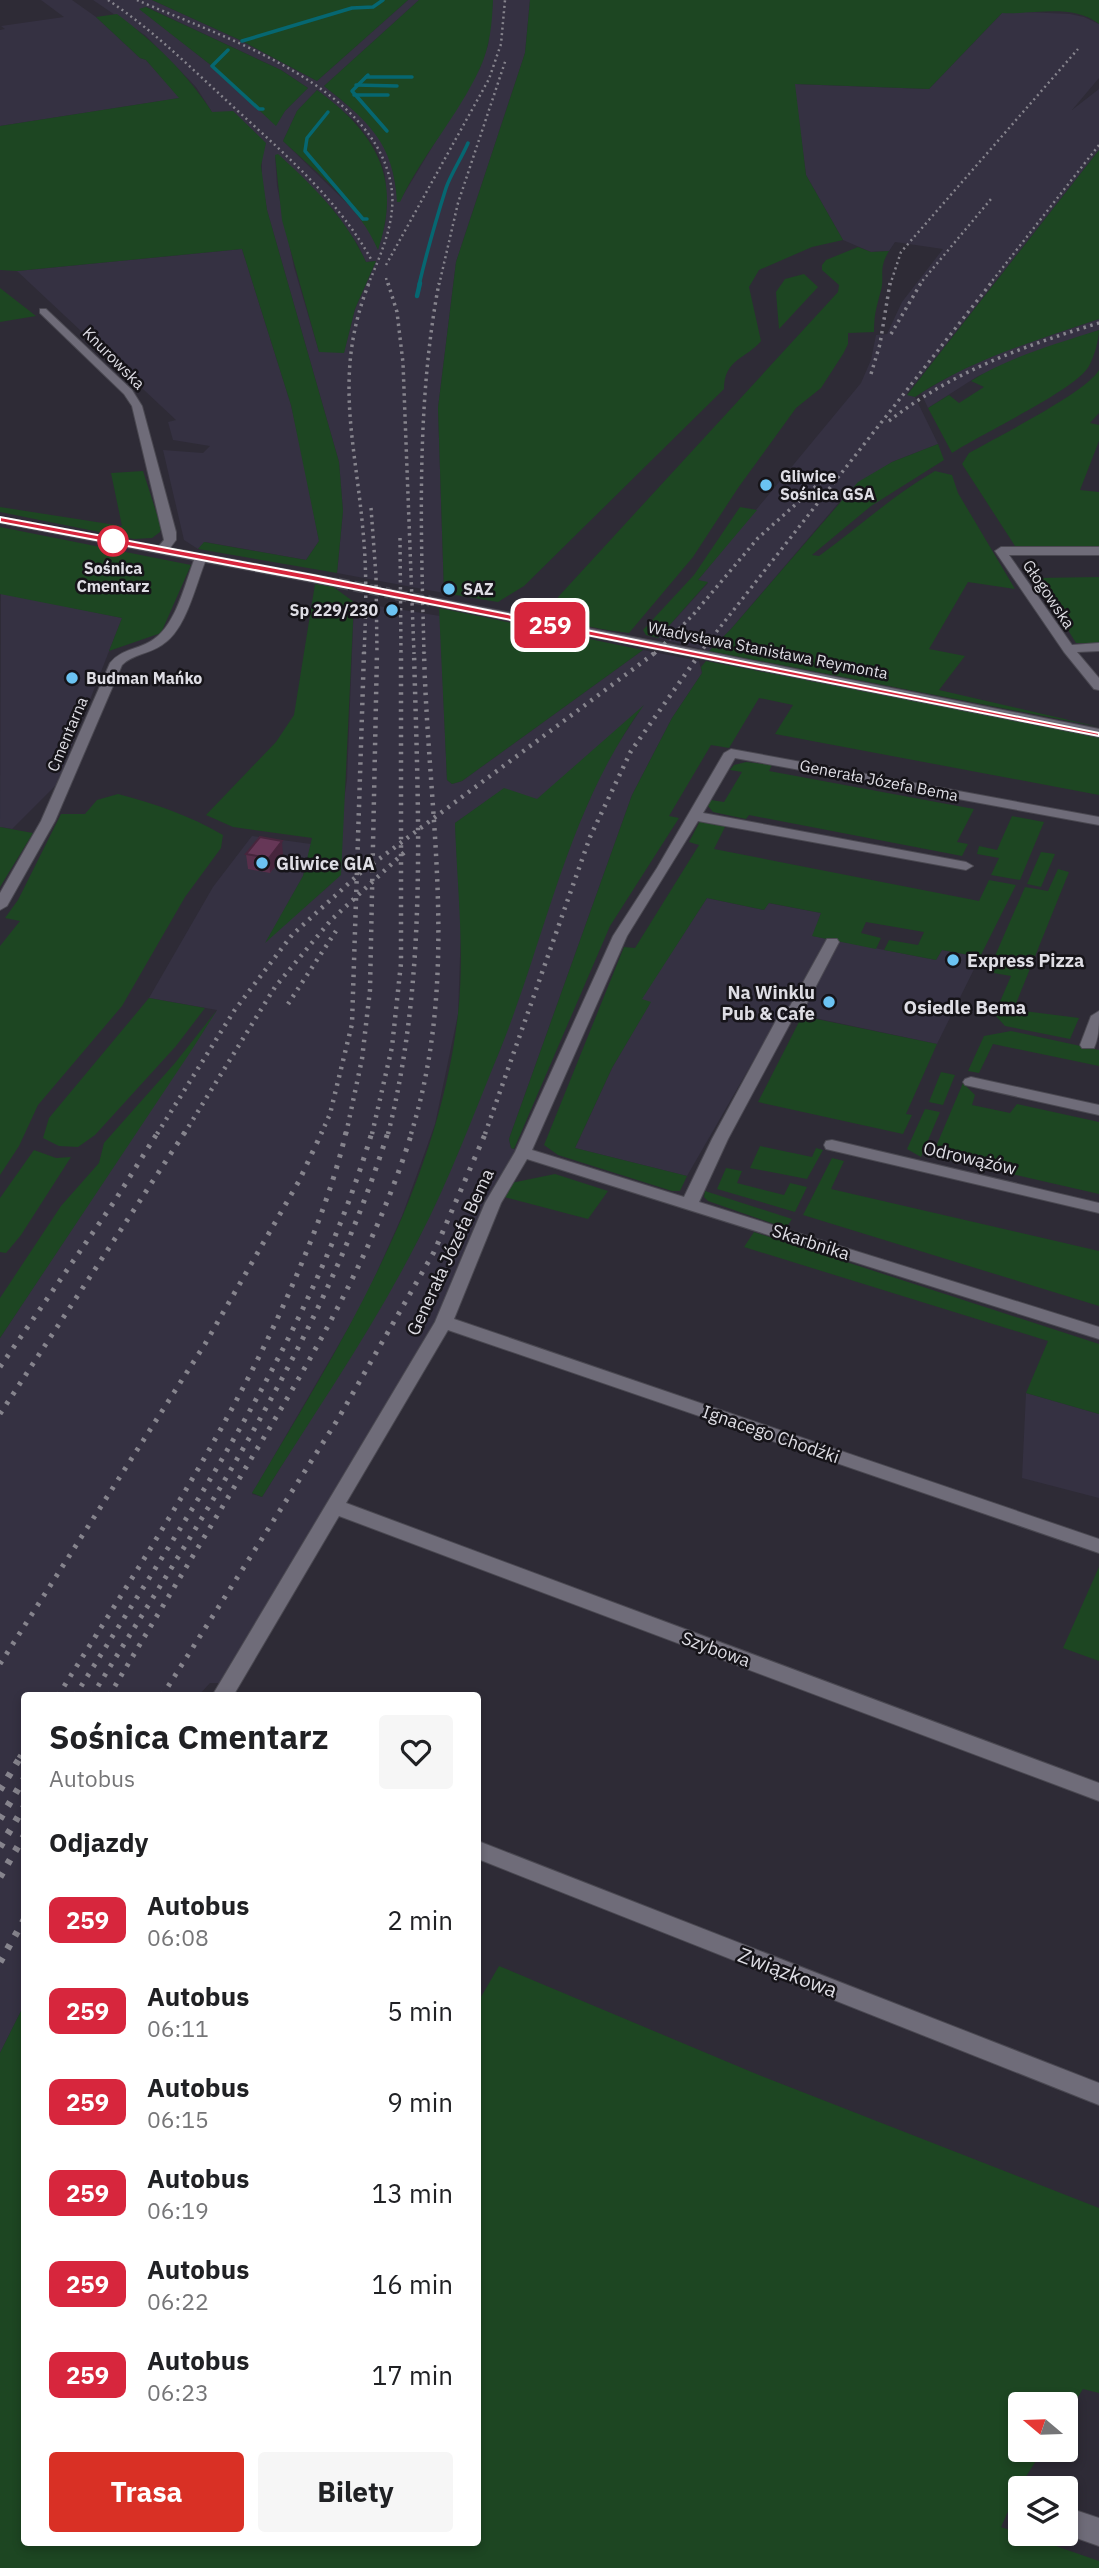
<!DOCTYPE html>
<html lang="pl">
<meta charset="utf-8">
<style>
:root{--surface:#fff;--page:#f6f6f6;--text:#202124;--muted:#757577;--accent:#d93025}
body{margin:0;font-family:"IBM Plex Sans",sans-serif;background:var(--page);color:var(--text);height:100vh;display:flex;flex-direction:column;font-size:26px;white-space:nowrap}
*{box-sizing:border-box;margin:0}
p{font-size:23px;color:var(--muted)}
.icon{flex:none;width:38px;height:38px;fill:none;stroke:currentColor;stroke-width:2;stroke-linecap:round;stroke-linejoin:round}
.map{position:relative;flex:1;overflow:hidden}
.sheet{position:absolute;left:21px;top:1692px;width:460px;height:854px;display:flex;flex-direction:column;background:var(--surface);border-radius:7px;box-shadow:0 4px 10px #0003}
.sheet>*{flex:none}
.badge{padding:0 14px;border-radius:10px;font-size:24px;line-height:46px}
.needle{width:46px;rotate:289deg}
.tools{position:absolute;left:1008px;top:2392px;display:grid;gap:14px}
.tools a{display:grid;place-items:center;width:70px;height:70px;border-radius:7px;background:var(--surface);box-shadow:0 4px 10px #0003;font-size:35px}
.map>.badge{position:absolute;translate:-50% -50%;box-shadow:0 0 0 4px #fff}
h2{padding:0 28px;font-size:26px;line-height:63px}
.round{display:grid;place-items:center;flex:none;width:74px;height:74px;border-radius:7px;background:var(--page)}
.overview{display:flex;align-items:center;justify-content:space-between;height:119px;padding:0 28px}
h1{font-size:33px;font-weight:700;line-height:52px}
.cta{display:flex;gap:14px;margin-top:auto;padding:14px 28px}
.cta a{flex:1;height:80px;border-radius:7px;background:var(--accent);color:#fff;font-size:28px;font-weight:700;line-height:80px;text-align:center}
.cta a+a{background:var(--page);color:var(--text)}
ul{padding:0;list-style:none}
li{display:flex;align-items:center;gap:21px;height:91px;padding:0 28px}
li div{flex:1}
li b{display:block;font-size:26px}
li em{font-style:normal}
li .badge{min-width:77px;font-weight:700;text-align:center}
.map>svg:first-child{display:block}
</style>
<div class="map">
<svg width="1099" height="2568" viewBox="0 0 1099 2568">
<rect width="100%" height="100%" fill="#2e2b36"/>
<g fill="#353142" fill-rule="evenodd">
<polygon points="41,0 72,0 96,17 140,58 146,60 180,98 0,126 0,30 5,29 1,26 64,17"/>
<path d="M93 0H152L242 41 317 81 408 0H419L324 86 362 117 380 137 390 157 399 202 480 68 488 45 493 0H530L525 53 456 262 438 408 444 593 337 573 343 511 339 462 267 210 262 180V154L212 112 196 87 146 36ZM147 7 281 70 308 88 285 111 276 125 212 66 140 9ZM317 90 356 122 375 147 381 161 385 174 387 206 385 224 378 249 370 232 355 211 283 141 297 111ZM275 155 333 209 358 245 366 262 376 261 355 309 344 352H319L294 267 277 186Z"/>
<polygon points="1026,12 1070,14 1084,17 1099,24 1099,78 1072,110 1099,89 1099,150 907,394 915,397 938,444 892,462 841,500 731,629 709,651 658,638 708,583 698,580 861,383 871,360 876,335 887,334 902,302 943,249 895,242 889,251 871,252 843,240 806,175 794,84 929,89 1002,13"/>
<polygon points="242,249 291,405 303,458 319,541 306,560 205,542 198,549 184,540 163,450 203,453 210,446 173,440 168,422 176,420 17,271"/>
<polygon points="1099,319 1099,330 978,376 928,408 921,393 959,371 1008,349"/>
<polygon points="1,593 122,618 57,784 12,829 0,827"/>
<path d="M354 602 440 616 447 780 452 784 462 781 643 650 699 661 702 673 672 718 632 795 509 1139 511 1148 523 1152 444 1322 227 1683H210L198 1696H24V2005L0 2053V1338L217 1010 149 998 213 887 252 836 311 844 303 876 268 939 331 884 347 780ZM641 709 606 762 565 855 501 1047 419 1238 358 1343 262 1497 252 1494 364 1301 402 1216 435 1124 458 1014 461 928 455 823 504 789 537 800Z"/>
<polygon points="707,898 764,910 768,903 821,913 813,936 936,960 942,950 980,957 937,1044 782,1011 687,1176 575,1148 612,1068 650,1003 641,999"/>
<polygon points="1026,1393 1099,1414 1099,1498 1022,1478"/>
</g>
<g fill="#1d4622">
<polygon points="152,0 408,0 317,81 242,41"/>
<path d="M419 0H493C492 23 490 47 480 68 458 116 422 155 400 202H397C394 143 368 121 324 86Z"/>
<path d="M530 0H1099V24C1072 3 1033 15 1002 13L929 89 795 84 806 175 843 240 812 247 759 270 749 287 761 341C746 359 724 359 724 389L524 586 498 602 444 593 438 408 456 262 525 53Z"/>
<polygon points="146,7 281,70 308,88 285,111 276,126 212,66 139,9"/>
<path d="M117 14C154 42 186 72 212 112L233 111 266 143 261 166 267 210 339 462 343 511 337 573 198 549 204 542 306 560 319 541 291 405 242 249 17 271 0 270V126L179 98 146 60 140 58 96 17Z"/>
<path d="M317 90C375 132 403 178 378 250 359 205 318 174 283 141L297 111Z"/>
<path d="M1099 150V319C1035 341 972 359 915 397L907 395Z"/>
<path d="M278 154C313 186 346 218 366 262L376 261 355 309 344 353 319 352 282 220 275 155Z"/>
<path d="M858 247 871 252 889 251C877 271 886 276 880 294 876 309 874 315 874 332L848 333V344L843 354 821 388 796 408 738 488 693 557 629 633C611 630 538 624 559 596L838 292 839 285 822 270V265L826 260Z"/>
<polygon points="804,274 818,287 779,329 776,292 785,279"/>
<polygon points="0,288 36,316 0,322"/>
<path d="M1099 330C1099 340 1094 357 1089 366 1076 390 980 434 952 453L928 408 949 395 959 403 984 387 971 381C1009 357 1056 344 1099 330Z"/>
<path d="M1099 370V413L1090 423 1099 425V441L1080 490 1099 492V548L1015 546 962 464 969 453C995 438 1087 392 1099 370Z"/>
<path d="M938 444 944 460 871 506 812 555 819 556C858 528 893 495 935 471L952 475 958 493 1015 589 968 582 929 649 965 656 939 690 1099 727 709 651 731 629 858 482 892 462Z"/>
<polygon points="143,471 161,527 160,532 152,538 134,539 0,512 0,507 122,526 111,473"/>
<polygon points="740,507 757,510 698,580 708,582 658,638 646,635 643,630 694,575"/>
<polygon points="0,527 191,565 161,633 109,651 122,618 0,594"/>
<polygon points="1099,577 1099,643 1076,643 1036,578"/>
<polygon points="315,584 332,586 354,602 341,875 265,943 303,876 312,838 233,827 206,815 276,742 294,715"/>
<polygon points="439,608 643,650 462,781 452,784 447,780"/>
<polygon points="706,661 1099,737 1099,795 775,734 793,705 759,698 729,748 711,745 669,816 679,818 610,926 514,1149 511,1148 509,1139 632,795 672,718 702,673 701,667"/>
<path d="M644 705C568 808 547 934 500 1050 474 1113 450 1179 418 1240 373 1329 315 1412 262 1497L252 1493C341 1344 438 1191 458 1014 465 950 457 887 455 823L504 788 537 799Z"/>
<polygon points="746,762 772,765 769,771 974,809 957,842 968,844 962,856 749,815 746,819 713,812 708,806 711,800 724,802 742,772 730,770 734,765"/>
<path d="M118 794C155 804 189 815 223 835L221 848 185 897 122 1006 38 1105 19 1146 0 1175V946L20 921 5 918 18 900 61 814H85L97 800Z"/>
<polygon points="1012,816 1044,822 1020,880 991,875 999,858 977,854 979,846 997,850"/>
<polygon points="701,819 726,825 714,849 979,901 989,880 1016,885 980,957 942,950 936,960 884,950 889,940 918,945 924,932 866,922 861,933 881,938 876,949 812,936 821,913 769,903 764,910 707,898 642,999 651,1002 612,1068 575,1148 687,1176 680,1191 672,1191 558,1155 544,1145 624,947 635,948 699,845 689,842"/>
<polygon points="0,827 33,833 0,887"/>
<polygon points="1041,852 1055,854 1041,887 1027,884"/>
<polygon points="1058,869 1069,872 1015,1006 999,1004 1011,976 988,972 1025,887 1048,891"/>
<polygon points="149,998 205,1008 176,1046 95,1135 78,1147 59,1146 43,1138 49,1118"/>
<polygon points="1000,1008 1079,1018 1070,1039 1005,1026 995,1015"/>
<polygon points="217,1010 193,1048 0,1338 0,1298 61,1206 99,1163 104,1143 175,1063"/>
<polygon points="802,1016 937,1044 906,1114 912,1115 903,1134 758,1102"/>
<polygon points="1011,1031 1099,1050 1099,1066 993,1044 979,1073 968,1071 984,1036"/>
<polygon points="941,1072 955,1075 943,1105 929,1102"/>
<polygon points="963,1083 975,1095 972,1105 1010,1113 1017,1104 1099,1122 1099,1194 932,1156"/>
<polygon points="925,1109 940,1112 921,1157 907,1149"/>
<polygon points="760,1146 812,1157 816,1148 823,1150 807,1179 750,1168"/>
<polygon points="34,1150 56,1158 71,1157 21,1235 6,1253 0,1252 0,1198"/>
<polygon points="832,1158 844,1161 831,1189 1099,1251 1099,1306 803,1215"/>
<polygon points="726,1168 742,1171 737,1183 784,1195 790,1183 807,1187 795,1212 717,1189"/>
<polygon points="555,1174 608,1191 588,1219 504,1197 511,1183"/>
<polygon points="705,1191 792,1219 786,1228 708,1201 704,1197"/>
<polygon points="754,1232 1099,1344 1099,1414 1026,1393 1048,1341 744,1247"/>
<polygon points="1099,1567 1099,1661 1063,1648"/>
<polygon points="499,1966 754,2073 1099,2208 1099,2393 1083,2389 1066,2416 1066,2404 1020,2404 1020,2450 1043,2450 1018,2489 1001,2527 1099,2561 1099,2568 0,2568 0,2053 24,2005 24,2543 478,2543 478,2002"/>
</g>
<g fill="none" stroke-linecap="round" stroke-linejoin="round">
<g stroke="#066771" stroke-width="3.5">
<polyline points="242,41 352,8 373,7 383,0"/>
<polyline points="228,50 212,66 259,109 263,109"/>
<polyline points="368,75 352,91 387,131"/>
<polyline points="366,77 412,77"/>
<polyline points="356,85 397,86"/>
<polyline points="354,95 388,95"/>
<polyline points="328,112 307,138 305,151 363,219 367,219"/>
<path d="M419 285C427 251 436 220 446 188 450 176 462 157 468 143"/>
</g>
<polyline stroke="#066771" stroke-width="4.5" points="417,296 420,283"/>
<g stroke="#484650" stroke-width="11" stroke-dasharray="11 5" stroke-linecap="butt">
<polyline points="338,583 389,593"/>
<polyline points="396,595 430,601"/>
</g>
<g stroke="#4a4851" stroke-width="2">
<g id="minor">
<path d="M40 309H46L132 390 142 406 176 532V540L170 548 338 579 344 583 338 587 205 562C195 587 186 630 162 645 149 654 133 654 122 665L55 821 7 906 0 910V893L41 821 110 663C122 648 139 650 154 639 176 624 185 584 194 560L0 523V517L159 546 164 540 132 406 124 394 40 313Z"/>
<polygon points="1099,547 1099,555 1009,555 1072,645 1099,643 1099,651 1077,652 1099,678 1099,690 1094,689 1064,652 995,551 1001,547"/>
<polygon points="389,589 400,592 402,595 396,599 385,596 385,590"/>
<polygon points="430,597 1099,729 1099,737 426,604 426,598"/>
<polygon points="731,749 1099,817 1099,825 735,758 703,813 966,862 973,866 966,870 698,821 627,936 532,1150 684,1197 712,1139 779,1015 790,1006 827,939 837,939 839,942 804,1009 793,1018 728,1139 699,1202 1099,1327 1099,1339 527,1159 501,1203 454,1319 1099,1539 1099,1553 448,1330 346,1503 1099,1783 1099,1801 339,1516 233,1696 212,1696 435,1322 485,1203 515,1152 613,936 657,868 724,753"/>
<path d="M1099 1011C1099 1025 1099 1037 1094 1048H1082L1080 1045 1091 1016Z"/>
<polygon points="971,1077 1099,1105 1099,1115 965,1085 963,1082 965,1079"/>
<polygon points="832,1140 1099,1203 1099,1213 826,1149 824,1145 826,1141"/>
<polygon points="478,1841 1099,2083 1099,2105 478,1859"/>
<polygon points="1066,2507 1099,2518 1099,2546 1065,2534"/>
</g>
</g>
<use href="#minor" fill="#6f6c79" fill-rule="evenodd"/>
<g stroke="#86848d" stroke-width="2.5" stroke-dasharray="2 3.5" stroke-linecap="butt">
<path d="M108 0C156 32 196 73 239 112 288 157 338 200 371 259"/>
<path d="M137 0C219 36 381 86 392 192 395 224 380 256 368 285"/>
<polyline points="386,265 489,79 501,44 505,0"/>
<polyline points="386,278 388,285"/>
<polyline points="439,285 458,203 506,59"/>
<polyline points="890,285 901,252 1078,49"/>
<polyline points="919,285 991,199"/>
<polyline points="989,285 1099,145"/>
</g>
<g stroke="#86848d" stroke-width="3.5" stroke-dasharray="2.5 4.5" stroke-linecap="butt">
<polyline points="388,283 397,312 403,363 414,654"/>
<polyline points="891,334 921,283"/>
<polyline points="871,374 880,344 890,283"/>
<path d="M889 421C952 372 1023 346 1099 323"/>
<polyline points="371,508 376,576 377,654"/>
<polyline points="400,538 401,654"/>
<path d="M364 654C366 613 367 571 363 531 355 439 333 374 369 283"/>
<path d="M424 654C421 531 416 404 439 283"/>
<polyline points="654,654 693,615 758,538 834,470"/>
<polyline points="699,654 991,283"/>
</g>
<g stroke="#86848d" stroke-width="4.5" stroke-dasharray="2.5 6" stroke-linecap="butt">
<polyline points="288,1004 336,931"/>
<polyline points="157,1134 234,1011 292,935 359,874 656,652"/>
<polyline points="184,1134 275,987 331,920 408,849"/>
<polyline points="321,1134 330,1114 352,1024 364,652"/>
<polyline points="346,1134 362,1059 370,990 377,652"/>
<polyline points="372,1134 392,1047 401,963 401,652"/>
<path d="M388 1134C428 976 418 813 414 652"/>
<path d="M411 1134C461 973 428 816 424 652"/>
<polyline points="485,1134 590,837 631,751 701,652"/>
</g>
<g stroke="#86848d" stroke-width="5" stroke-dasharray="3.5 8" stroke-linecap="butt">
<polyline points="0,1367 114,1202 158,1132"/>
<polyline points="0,1414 185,1132"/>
<polyline points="0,1664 205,1344 299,1181 322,1132"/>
<path d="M58 1696C144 1558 235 1422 298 1272 317 1227 335 1180 346 1132"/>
<path d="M75 1696C187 1516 311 1337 372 1132"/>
<path d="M92 1696C203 1515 324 1337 388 1132"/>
<path d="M109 1696C155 1619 202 1541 248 1464 312 1358 375 1251 412 1132"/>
<polyline points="162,1696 338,1419 434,1252 486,1132"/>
<polyline points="19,1758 24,1750"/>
</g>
<g stroke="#86848d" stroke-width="7" stroke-dasharray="5 10" stroke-linecap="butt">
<polyline points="0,1790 21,1756"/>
<polyline points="0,1819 24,1779"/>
<polyline points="0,1847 24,1807"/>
<polyline points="0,1877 24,1836"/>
<polyline points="0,1962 24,1920"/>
</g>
</g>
<polygon fill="#582f4b" points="246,854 283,856 270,873 248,869"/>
<polygon fill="#47263d" points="282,841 283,856 270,873 269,858"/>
<polygon fill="#663757" stroke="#47263d" stroke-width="2" points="260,837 282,841 269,858 246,854"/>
<polygon fill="#d7263d" stroke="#fff" stroke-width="2" points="0,517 313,575 1099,733 1099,736 313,581 0,522"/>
<g fill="#6bc3f2" stroke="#161419" stroke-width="2.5">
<circle cx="766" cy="485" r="7"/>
<circle cx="449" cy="589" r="7"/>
<circle cx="392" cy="610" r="7"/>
<circle cx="72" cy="678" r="7"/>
<circle cx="262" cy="863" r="7"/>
<circle cx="953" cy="960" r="7"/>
<circle cx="829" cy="1002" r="7"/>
</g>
<circle fill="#fff" stroke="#d7263d" stroke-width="3.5" cx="113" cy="541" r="14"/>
<g text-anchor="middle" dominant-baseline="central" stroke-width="5" stroke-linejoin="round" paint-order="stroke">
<g font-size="16" fill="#dedde4" stroke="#161419">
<text transform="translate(114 358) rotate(45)">Knurowska</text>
<text transform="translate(1049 594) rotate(56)">Głogowska</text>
<text transform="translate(768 650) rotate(11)">Władysława Stanisława Reymonta</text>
<text transform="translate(67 734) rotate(-67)">Cmentarna</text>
<text transform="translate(879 780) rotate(11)">Generała Józefa Bema</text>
</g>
<g font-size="16" font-weight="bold" fill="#dedde4" stroke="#161419" text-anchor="start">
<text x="780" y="476">Gliwice<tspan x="780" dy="18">Sośnica GSA</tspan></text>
<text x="463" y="589">SAZ</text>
<text x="378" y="610" text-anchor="end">Sp 229/230</text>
<text x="86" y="678">Budman Mańko</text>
</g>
<g font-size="16" font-weight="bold" fill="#dedde4" stroke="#161419">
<text x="113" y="568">Sośnica<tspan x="113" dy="18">Cmentarz</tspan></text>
</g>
<g font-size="18" font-weight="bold" fill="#dedde4" stroke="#161419" text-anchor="start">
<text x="276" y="863">Gliwice GlA</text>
<text x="967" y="960">Express Pizza</text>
<text x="815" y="992" text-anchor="end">Na Winklu<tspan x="815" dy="21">Pub &amp; Cafe</tspan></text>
</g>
<g font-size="18" fill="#dedde4" stroke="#161419">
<text transform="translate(970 1158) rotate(13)">Odrowążów</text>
<text transform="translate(811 1242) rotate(18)">Skarbnika</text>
<text transform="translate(450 1252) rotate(-65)">Generała Józefa Bema</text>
<text transform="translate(771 1434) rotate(19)">Ignacego Chodźki</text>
<text transform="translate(716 1649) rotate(20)">Szybowa</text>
</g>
<g font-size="19" font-weight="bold" fill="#dedde4" stroke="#161419">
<text x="965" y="1007">Osiedle Bema</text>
</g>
<g font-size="21" fill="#dedde4" stroke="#161419">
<text transform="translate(788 1972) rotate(21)">Związkowa</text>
</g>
</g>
</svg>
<div class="tools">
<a><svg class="needle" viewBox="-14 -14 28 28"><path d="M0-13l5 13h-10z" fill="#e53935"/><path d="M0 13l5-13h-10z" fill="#757577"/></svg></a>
<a><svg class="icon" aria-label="layers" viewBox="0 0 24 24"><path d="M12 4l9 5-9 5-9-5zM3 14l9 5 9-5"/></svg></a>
</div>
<b class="badge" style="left:550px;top:625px;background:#d7263d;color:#fff">259</b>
<section class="sheet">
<div class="overview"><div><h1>Sośnica Cmentarz</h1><p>Autobus</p></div><a class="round"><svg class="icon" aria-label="heart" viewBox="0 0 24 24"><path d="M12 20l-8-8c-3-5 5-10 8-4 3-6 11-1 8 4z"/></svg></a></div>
<h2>Odjazdy</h2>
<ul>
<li><span class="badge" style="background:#d7263d;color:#fff">259</span><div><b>Autobus</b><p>06:08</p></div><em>2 min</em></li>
<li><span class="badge" style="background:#d7263d;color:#fff">259</span><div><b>Autobus</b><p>06:11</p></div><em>5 min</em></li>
<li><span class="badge" style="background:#d7263d;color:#fff">259</span><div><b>Autobus</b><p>06:15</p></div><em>9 min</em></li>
<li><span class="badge" style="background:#d7263d;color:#fff">259</span><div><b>Autobus</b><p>06:19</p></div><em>13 min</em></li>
<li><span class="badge" style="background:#d7263d;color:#fff">259</span><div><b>Autobus</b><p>06:22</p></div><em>16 min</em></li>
<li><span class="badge" style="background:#d7263d;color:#fff">259</span><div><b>Autobus</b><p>06:23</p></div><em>17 min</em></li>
</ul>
<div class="cta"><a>Trasa</a><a>Bilety</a></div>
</section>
</div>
